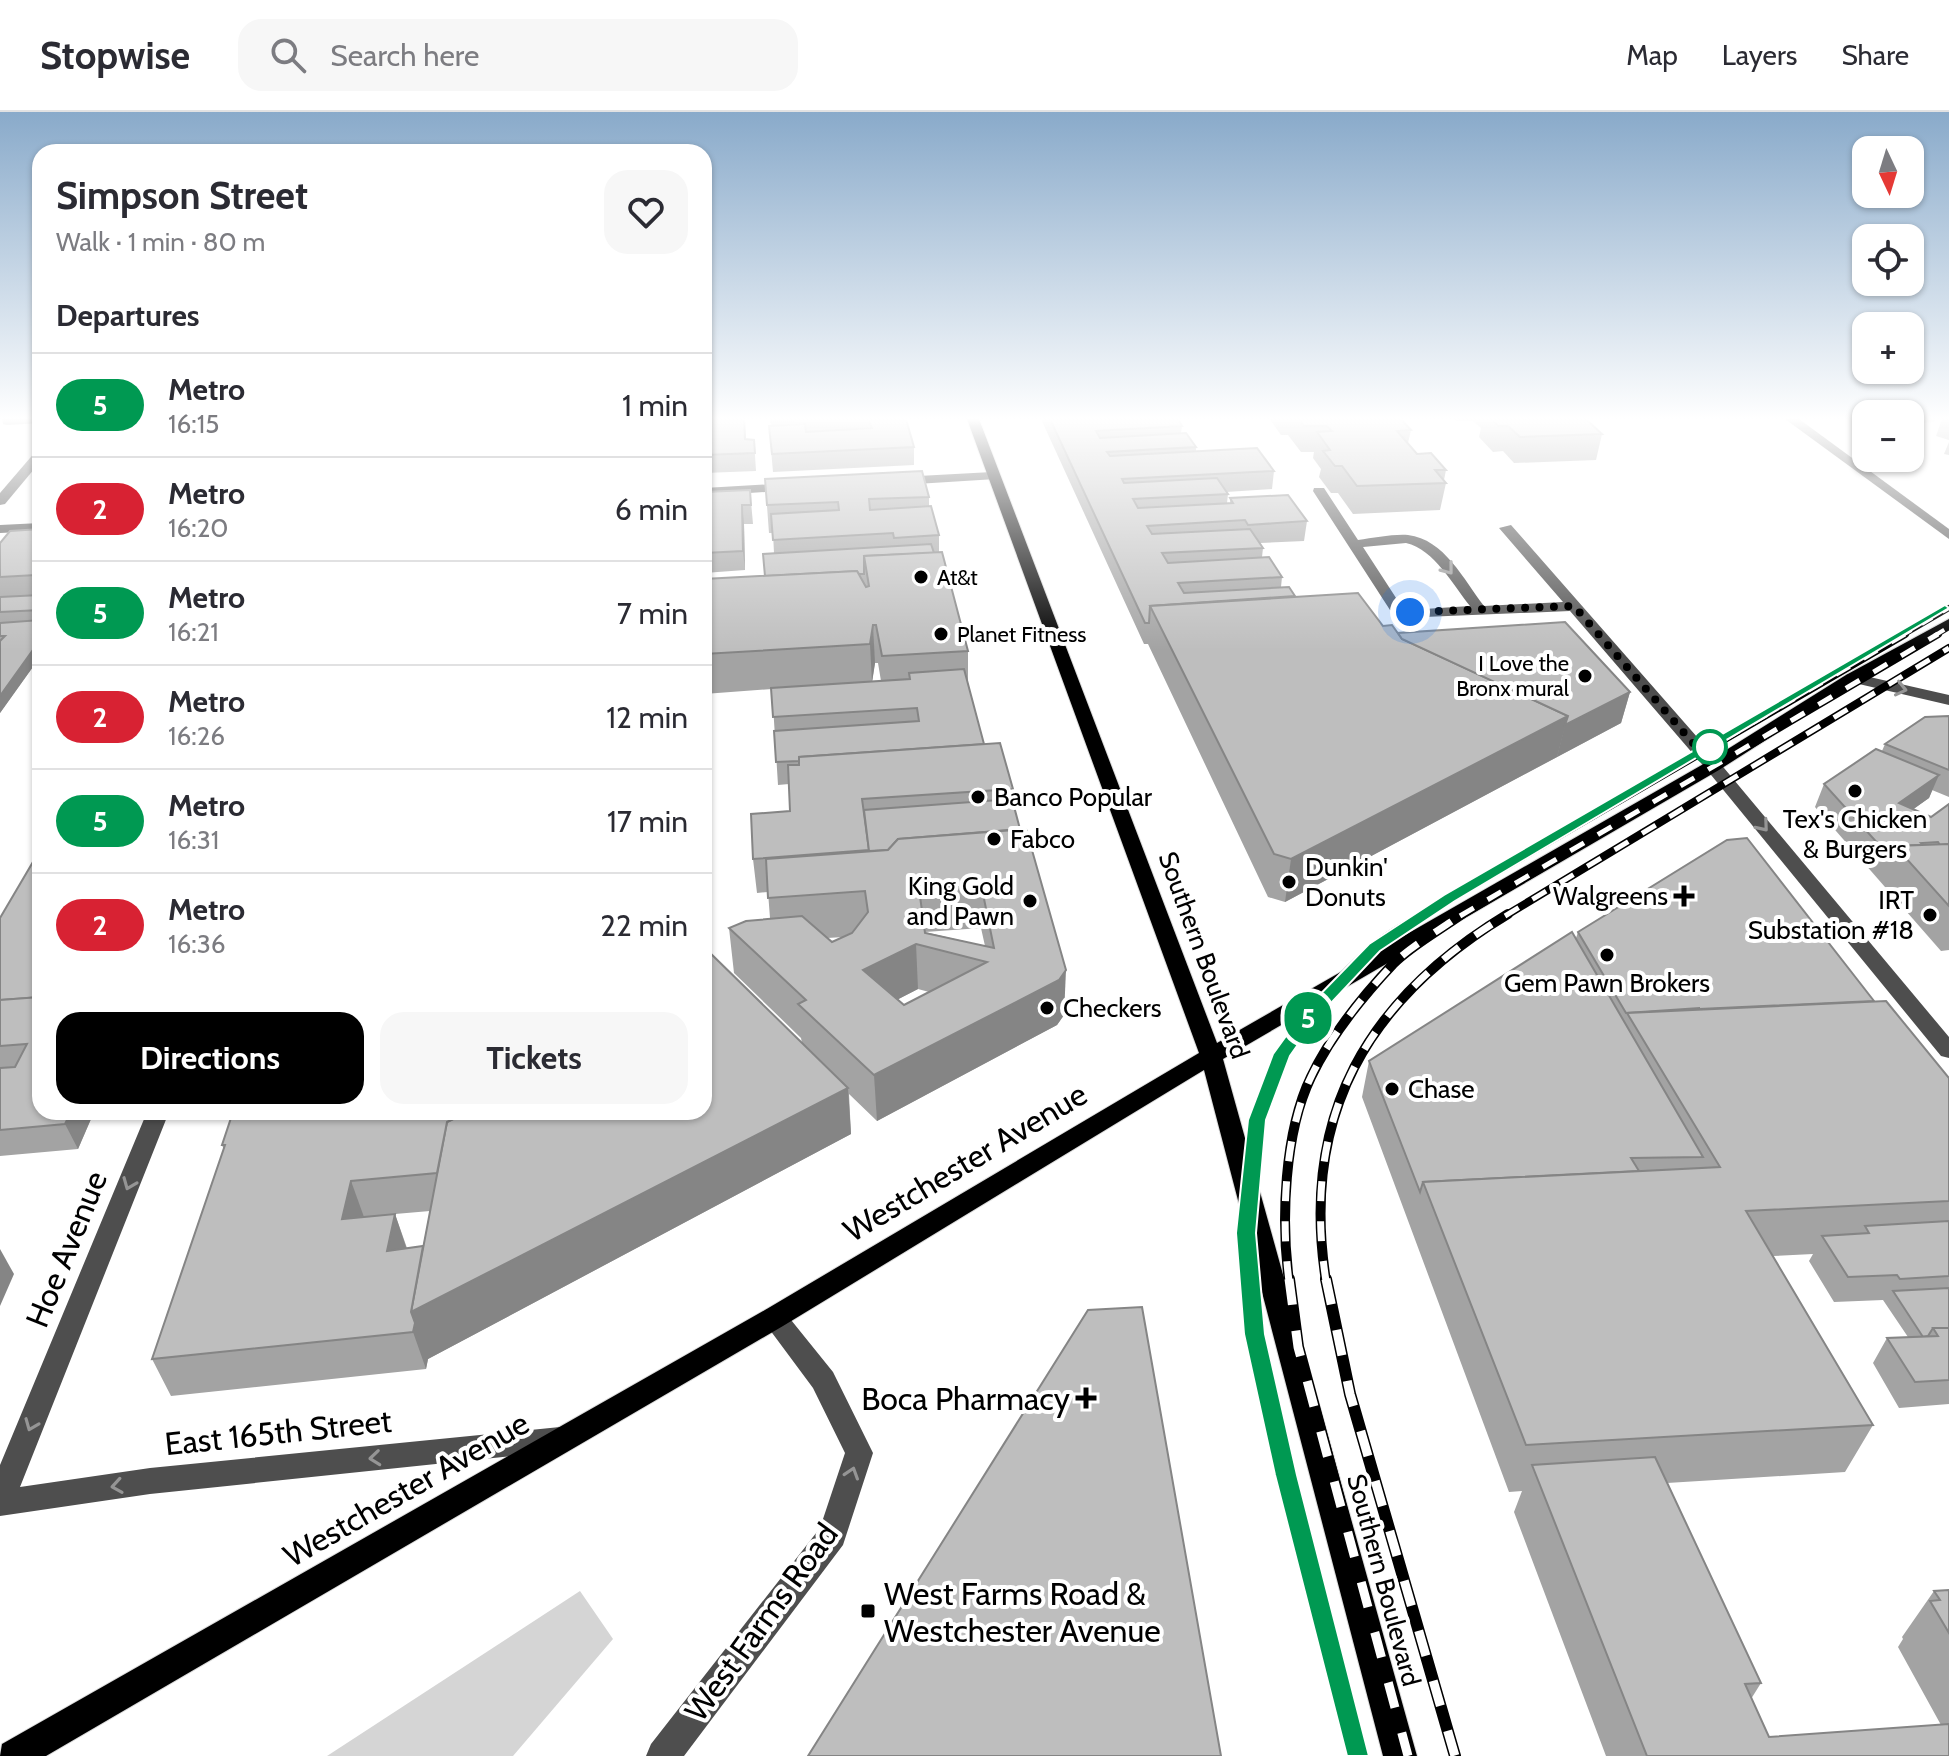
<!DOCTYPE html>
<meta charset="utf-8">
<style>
:root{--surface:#fff;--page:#f7f7f7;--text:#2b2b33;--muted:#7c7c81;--line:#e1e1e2;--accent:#000}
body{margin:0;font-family:Cabin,sans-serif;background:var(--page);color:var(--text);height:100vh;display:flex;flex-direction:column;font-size:30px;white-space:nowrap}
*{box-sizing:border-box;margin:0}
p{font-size:26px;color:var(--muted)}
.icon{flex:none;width:44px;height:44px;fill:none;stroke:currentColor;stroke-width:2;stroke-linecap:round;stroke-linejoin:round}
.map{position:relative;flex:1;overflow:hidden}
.side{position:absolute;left:32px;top:32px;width:680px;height:976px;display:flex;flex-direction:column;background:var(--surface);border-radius:24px;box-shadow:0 2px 6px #0004}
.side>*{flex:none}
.badge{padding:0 16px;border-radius:26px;font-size:28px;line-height:52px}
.needle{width:52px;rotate:176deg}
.fabs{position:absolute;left:1852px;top:24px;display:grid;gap:16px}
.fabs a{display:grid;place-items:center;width:72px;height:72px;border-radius:16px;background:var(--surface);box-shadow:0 2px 6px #0004;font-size:40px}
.you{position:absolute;width:40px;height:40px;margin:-20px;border:6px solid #fff;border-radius:50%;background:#1a73e8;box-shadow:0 0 0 12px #1a73e833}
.map>.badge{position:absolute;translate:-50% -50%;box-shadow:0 0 0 4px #fff}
h2{padding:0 24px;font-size:30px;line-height:72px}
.round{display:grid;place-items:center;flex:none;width:84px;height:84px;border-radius:24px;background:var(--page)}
.overview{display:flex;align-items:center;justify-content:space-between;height:136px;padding:0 24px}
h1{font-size:38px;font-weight:700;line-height:60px}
.primary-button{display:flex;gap:16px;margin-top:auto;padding:16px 24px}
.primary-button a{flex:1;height:92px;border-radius:24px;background:var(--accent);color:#fff;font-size:32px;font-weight:700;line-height:92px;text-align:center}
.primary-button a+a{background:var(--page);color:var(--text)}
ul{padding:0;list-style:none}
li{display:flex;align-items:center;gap:24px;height:104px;padding:0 24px;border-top:2px solid var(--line)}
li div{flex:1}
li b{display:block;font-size:30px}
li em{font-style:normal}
li .badge{min-width:88px;font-weight:700;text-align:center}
header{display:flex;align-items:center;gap:48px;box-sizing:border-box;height:112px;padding:0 40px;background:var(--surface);border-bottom:2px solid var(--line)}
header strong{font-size:38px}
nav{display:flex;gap:44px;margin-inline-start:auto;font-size:28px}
.search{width:560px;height:72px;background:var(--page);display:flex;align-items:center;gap:20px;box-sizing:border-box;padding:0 28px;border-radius:24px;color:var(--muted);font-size:30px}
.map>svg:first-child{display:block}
</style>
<header>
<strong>Stopwise</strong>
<div class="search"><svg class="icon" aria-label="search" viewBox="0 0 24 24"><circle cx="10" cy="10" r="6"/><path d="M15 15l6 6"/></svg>Search here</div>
<nav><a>Map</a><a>Layers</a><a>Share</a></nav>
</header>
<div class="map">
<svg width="1949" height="1644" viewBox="0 0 1949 1644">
<rect width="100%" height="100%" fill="#fff"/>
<polygon fill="#d5d5d5" points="580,1479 613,1527 513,1644 327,1644"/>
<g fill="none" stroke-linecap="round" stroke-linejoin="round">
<g stroke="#dbdbdb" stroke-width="2">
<polygon id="major" points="967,307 979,307 1217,931 1707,650 1846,563 1949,507 1949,517 1858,569 1719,658 1223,947 1417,1644 1383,1644 1204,958 783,1214 46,1644 0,1644 2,1632 765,1198 1199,941"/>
</g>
<g fill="#4e4e4e" fill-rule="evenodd">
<polygon points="2,307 40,307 40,311 7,313 3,312"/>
<polygon points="1785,307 1799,307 1949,417 1949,427"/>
<polygon points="40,338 40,350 5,392 0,393 0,381 36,339"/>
<polygon points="992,360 998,364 996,367 900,373 894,369 900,365"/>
<polygon points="792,371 796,372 796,378 704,384 704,376"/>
<path d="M1314 376H1324L1358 428C1374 426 1392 422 1408 423 1444 427 1464 468 1484 494L1563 490 1499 416 1511 413 1719 650 1949 925V946L1941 944 1707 658 1570 499 1424 505 1390 498 1313 379ZM1406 431C1435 438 1452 472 1470 494L1424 497 1400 492 1363 435Z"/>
<polygon points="40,411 40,419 0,421 0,413"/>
<polygon points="1852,561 1949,583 1949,593 1846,569 1846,563"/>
<polygon points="147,1000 169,1000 20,1375 150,1356 560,1315 570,1318 574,1327 570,1336 560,1339 150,1382 0,1404 0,1353"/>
<polygon points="774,1195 783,1198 833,1260 873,1341 843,1433 684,1644 646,1644 651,1632 820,1416 845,1341 813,1276 761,1206 765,1198"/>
</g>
<use href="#major" fill="#000" fill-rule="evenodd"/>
<g stroke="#000" stroke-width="6">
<g id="rail-far3">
<polyline points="1901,524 1949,496"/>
<polyline points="1934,524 1949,515"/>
</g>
</g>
<g stroke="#000" stroke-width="8">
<g id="rail-far2">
<polyline points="1421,804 1905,522"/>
<polyline points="1460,804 1938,522"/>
<polyline points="1505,804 1949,536"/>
</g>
</g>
<g stroke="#000" stroke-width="10">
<g id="rail-far1">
<path d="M1250 1169C1244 1096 1246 1009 1282 942 1299 910 1345 860 1373 836 1388 823 1408 813 1424 802"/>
<path d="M1289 1169C1281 1109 1284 1021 1311 965 1330 925 1362 885 1393 852 1412 833 1440 818 1462 802"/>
<path d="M1326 1169C1300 1003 1367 887 1508 802"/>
</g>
</g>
<g stroke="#000" stroke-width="12">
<g id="rail">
<polyline points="1250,1167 1254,1222 1356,1644"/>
<polyline points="1289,1167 1298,1235 1408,1644"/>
<polyline points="1326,1167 1350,1282 1455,1644"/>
</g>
</g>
<use href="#rail-far3" stroke="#fff" stroke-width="4" stroke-dasharray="12" stroke-linecap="butt"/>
<use href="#rail-far2" stroke="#fff" stroke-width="5" stroke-dasharray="16" stroke-linecap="butt"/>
<use href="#rail-far1" stroke="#fff" stroke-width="7" stroke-dasharray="20" stroke-linecap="butt"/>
<use href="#rail" stroke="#fff" stroke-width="9" stroke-dasharray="26" stroke-linecap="butt"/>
</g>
<g fill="#a3a3a3" fill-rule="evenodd">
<polygon points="704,307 745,307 746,327 754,328 756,359 704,361"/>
<polygon points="771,307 906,307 914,335 914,353 773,360 769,314 771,314"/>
<polygon points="1041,307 1178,307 1182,314 1181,321 1196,335 1196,339 1274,359 1272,377 1226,380 1228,382 1227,391 1230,391 1230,386 1307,409 1304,429 1260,431 1263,436 1262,445 1282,465 1281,475 1295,484 1383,514 1398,521 1630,580 1621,611 1285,790 1268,785 1148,532 1144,532"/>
<polygon points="1271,307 1401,307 1411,318 1408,331 1417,342 1446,358 1444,368 1446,371 1440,398 1353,402 1338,381 1331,381 1319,365 1321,357 1313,346 1314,340 1301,340 1288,323 1281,323 1271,309"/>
<polygon points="1454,307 1589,307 1589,310 1602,322 1596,348 1514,351 1503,339 1493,340 1479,325 1481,316 1473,309 1456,309"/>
<polygon points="1910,307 1935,307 1934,310 1910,311"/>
<polygon points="1942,307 1949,307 1949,328 1936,324"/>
<polygon points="1949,330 1949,343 1944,342"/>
<path d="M765 367 929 385V394L939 423V440L968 539V572L984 632 1013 677 1012 687 1064 903 1057 913 877 1009 849 982 851 1022 428 1247 426 1257 171 1284 152 1247 224 1038 222 1033 278 1002 277 1000H456L458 1005 802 931 801 926 734 861 729 816 770 806 768 780 757 781 753 747 790 699 789 672 778 673 772 577 704 582V467L765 464 774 441 773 421H769ZM875 551H878L881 569H872ZM981 816 985 834 925 820ZM844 825 832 830 827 826ZM918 877 929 880 904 893 898 887ZM430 1099 423 1134 407 1136 395 1102Z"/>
<polygon points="750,378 753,412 744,412 745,458 704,461 704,380"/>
<polygon points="40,417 40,545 0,601 0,431"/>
<polygon points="1949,604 1949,685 1932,678 1929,686 1913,697 1931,705 1949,692 1949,838 1941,839 1815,695 1824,672 1882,639 1885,632"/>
<polygon points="0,806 40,1000 94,1000 78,1037 0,1044"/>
<polygon points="1578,820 1874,889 1949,966 1949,1292 1899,1296 1873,1251 1887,1226 1908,1225 1883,1188 1834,1190 1809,1149 1813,1142 1773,1144 1873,1313 1845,1360 1667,1371 1761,1571 1751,1587 1769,1625 1941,1613 1898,1535 1903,1527 1902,1525 1934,1479 1949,1478 1949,1644 1606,1644 1514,1400 1522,1379 1509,1380 1362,985 1369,949 1576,826"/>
</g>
<g fill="#858585">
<polygon points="742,393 744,412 745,458 743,439"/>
<polygon points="40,458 40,474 36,463"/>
<polygon points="873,513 875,551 872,571 870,532"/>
<polygon points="40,528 40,545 0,601 0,584"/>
<polygon points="1630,580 1621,611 1557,645 1565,613"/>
<polygon points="1568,604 1557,645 1285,790 1291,747"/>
<polygon points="1939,663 1929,686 1890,714 1899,691"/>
<polygon points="916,832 918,877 866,904 863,858"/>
<polygon points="1066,858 1064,903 1057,913 877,1009 874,963"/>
<polygon points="848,976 851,1022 428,1247 426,1257 413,1220 411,1200"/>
<polygon points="71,1000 94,1000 78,1037 65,1012"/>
<polygon points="351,1069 364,1105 342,1107"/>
<polygon points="395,1102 407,1138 387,1139"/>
<polygon points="0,1137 14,1162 0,1194"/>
</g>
<g fill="#bebebe" stroke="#858585" stroke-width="2" fill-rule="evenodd">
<polygon points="704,307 744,307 745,327 754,328 755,341 704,343"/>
<polygon points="771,307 824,307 771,310"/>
<polygon points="868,307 906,307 914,335 772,342 769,314 805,312 806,320 872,316"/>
<polygon points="1050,307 1178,307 1182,314 1096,319 1100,326 1186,321 1196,335 1107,340 1110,344 1257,336 1274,359 1122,367 1124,371 1217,366 1228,382 1133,387 1138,396 1233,391 1230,386 1288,383 1307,409 1248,413 1245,408 1147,414 1152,422 1250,417 1263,436 1162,441 1168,451 1269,445 1282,465 1178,471 1184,481 1289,475 1295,484 1150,494 1149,511 1145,511"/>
<polygon points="1299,307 1401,307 1411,318 1397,319 1417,342 1431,341 1446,358 1435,358 1446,371 1357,374 1342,354 1335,354 1323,339 1330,338 1317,320 1332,319 1327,314 1304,314"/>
<polygon points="1492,307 1586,307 1602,322 1520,325 1508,314 1498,314"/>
<polygon points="922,359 929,385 869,387 870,398 931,394 939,423 894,426 893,421 773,428 771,402 839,398 838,390 767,393 765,367"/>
<polygon points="750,378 751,393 742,393 743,439 704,441 704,380"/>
<polygon points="40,417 40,458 36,463 0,465 0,431 10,419"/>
<polygon points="931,432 934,441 864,444 864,462 859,462 857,459 765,464 763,442"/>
<polygon points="942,440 968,539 882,544 876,513 873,513 870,532 704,542 704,467 857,459 866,475 869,474 864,444"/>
<polygon points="1358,481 1383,514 1392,513 1402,527 1568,604 1291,747 1274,742 1150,494"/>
<polygon points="40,483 40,498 0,500 0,485"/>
<polygon points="40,508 40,528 0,584 0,529 5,524 0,524 0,511"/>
<polygon points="1565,510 1630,580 1565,613 1568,604 1402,527 1398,521"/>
<polygon points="964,557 984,632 799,645 799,649 776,650 774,619 919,609 917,596 773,605 771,576 910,567 909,561"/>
<polygon points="1949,604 1949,658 1885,632 1925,605"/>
<polygon points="1000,631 1013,677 862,687 869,738 753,747 751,702 790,699 788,653 799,653 799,645"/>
<polygon points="1876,637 1939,663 1899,691 1931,705 1949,692 1949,732 1940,733 1938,730 1921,731 1923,733 1895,734 1890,745 1824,672"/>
<polygon points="1012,687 1020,717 898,727 888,738 869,739 864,698"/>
<path d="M1026 717 1066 858 1059 868 874 963 798 892 806 888 729 816 746 809 802 804 832 830 852 821 868 800 865 779 768 786 766 747 888 738 898 727ZM981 772 994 836 925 821 919 777ZM916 832 987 850 904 893 863 858Z"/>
<polygon points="1747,726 1874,889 1699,897 1699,896 1626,901 1578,820 1727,728"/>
<polygon points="1949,732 1949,794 1895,734"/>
<polygon points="40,738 40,885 0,888 0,806"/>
<polygon points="1572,820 1703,1045 1631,1046 1639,1059 1423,1070 1420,1080 1369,949"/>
<polygon points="704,835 848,976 411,1200 447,1010 468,1000 704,1000"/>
<polygon points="40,885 40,1000 71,1000 65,1012 0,1018 0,956 15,955 27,932 0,934 0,888"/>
<polygon points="1886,889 1949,966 1949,1089 1746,1099 1873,1313 1526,1333 1423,1070 1720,1055 1627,901"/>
<polygon points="295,1000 378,1000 377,1001 394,1000 454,1000 453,1007 447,1010 437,1061 351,1069 342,1107 395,1102 387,1139 423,1134 411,1200 415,1211 413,1220 152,1247 225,1033 222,1033 231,1006"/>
<polygon points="1949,1109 1949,1164 1900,1167 1897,1163 1848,1165 1822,1124 1869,1121 1865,1114"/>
<polygon points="1949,1176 1949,1216 1933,1216 1928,1224 1923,1225 1893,1179"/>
<polygon points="1142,1195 1221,1644 808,1644 1088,1198"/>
<polygon points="1933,1216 1949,1216 1949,1268 1915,1270 1887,1226 1938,1224"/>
<polygon points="1655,1345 1761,1571 1745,1572 1769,1625 1949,1612 1949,1644 1647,1644 1532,1353"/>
<polygon points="1949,1478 1949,1521 1930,1489 1940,1488 1934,1479"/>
</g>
<defs><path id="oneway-chevron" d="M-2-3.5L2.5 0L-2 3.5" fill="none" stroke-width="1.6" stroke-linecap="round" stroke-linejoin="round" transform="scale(2)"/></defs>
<g stroke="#959595">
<use href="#oneway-chevron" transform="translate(1448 457) rotate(52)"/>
<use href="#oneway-chevron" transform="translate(1901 577) rotate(13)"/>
<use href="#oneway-chevron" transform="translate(1763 714) rotate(50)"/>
<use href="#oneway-chevron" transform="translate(129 1072) rotate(112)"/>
<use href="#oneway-chevron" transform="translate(31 1313) rotate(112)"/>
<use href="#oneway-chevron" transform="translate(375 1346) rotate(174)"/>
<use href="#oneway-chevron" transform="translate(852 1361) rotate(-72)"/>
<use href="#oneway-chevron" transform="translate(117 1374) rotate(171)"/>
</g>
<linearGradient id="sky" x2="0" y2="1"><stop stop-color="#89aaca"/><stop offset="0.57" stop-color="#fff"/><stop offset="1" stop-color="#fff" stop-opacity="0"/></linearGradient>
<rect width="1949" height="538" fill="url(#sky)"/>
<polygon fill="#009952" stroke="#fff" stroke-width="2" points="1945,493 1949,496 1455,789 1380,839 1316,907 1290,944 1266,1008 1256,1121 1265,1222 1297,1363 1369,1644 1347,1644 1275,1363 1244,1222 1236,1121 1248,1008 1273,942 1304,899 1369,832 1444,783"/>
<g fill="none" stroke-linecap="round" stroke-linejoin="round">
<polyline stroke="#000" stroke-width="8" stroke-dasharray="0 14.4" points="1410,500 1574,494 1693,631 1710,635"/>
</g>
<g fill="#000" stroke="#fff" stroke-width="3">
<circle cx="921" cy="465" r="8"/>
<circle cx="941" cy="522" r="8"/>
<circle cx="1585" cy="564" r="8"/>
<circle cx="1855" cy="679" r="8"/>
<circle cx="978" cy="685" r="8"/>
<circle cx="994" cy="727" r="8"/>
<circle cx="1289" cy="770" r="8"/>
<path d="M1680 772h8v8h8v8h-8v8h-8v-8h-8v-8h8z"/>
<circle cx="1030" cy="789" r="8"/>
<circle cx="1930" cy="803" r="8"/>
<circle cx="1607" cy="843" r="8"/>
<circle cx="1047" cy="896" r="8"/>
<circle cx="1392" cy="977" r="8"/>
<path d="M1082 1274h8v8h8v8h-8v8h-8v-8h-8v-8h8z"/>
<rect x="860" y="1491" width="16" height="16" rx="4"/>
</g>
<circle fill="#fff" stroke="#009952" stroke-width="4" cx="1710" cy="635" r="16"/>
<g text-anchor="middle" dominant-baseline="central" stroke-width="8" stroke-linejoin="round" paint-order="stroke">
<g font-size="22" fill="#000" stroke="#fff" text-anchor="start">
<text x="937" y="465">At&amp;t</text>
<text x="957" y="522">Planet Fitness</text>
<text x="1569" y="551" text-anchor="end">I Love the<tspan x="1569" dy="25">Bronx mural</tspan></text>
</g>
<g font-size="26" fill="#000" stroke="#fff" text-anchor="start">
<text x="994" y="685">Banco Popular</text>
<text x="1855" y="707" text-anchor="middle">Tex's Chicken<tspan x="1855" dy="30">&amp; Burgers</tspan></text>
<text x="1010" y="727">Fabco</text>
<text x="1305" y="755">Dunkin'<tspan x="1305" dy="30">Donuts</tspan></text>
<text x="1014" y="774" text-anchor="end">King Gold<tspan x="1014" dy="30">and Pawn</tspan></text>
<text x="1668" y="784" text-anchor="end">Walgreens</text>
<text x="1914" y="788" text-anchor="end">IRT<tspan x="1914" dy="30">Substation #18</tspan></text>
<text x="1607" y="871" text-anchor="middle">Gem Pawn Brokers</text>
<text x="1063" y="896">Checkers</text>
<text x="1408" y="977">Chase</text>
</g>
<g font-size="26" fill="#000" stroke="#fff">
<text transform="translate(1204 843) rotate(70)">Southern Boulevard</text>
<text transform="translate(1384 1468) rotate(75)">Southern Boulevard</text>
</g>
<g font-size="32" fill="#000" stroke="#fff">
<text transform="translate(965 1050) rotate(-31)">Westchester Avenue</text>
<text transform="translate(66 1137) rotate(-68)">Hoe Avenue</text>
<text transform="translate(278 1320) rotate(-6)">East 165th Street</text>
<text transform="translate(406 1377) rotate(-30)">Westchester Avenue</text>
<text transform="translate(761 1510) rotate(-54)">West Farms Road</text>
</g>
<g font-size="32" fill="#000" stroke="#fff" text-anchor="end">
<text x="1070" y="1286">Boca Pharmacy</text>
<text x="884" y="1481" text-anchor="start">West Farms Road &amp;<tspan x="884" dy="37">Westchester Avenue</tspan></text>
</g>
</g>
</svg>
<div class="fabs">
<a><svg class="needle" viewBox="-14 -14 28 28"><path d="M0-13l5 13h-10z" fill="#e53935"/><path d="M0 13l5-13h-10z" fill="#7c7c81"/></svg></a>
<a><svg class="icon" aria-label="locate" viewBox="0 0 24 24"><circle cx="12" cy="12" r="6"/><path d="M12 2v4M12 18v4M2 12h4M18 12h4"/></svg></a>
<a>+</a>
<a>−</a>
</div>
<div class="you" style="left:1410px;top:500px"></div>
<b class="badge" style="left:1308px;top:906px;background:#009952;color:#fff">5</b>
<section class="side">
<div class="overview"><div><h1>Simpson Street</h1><p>Walk · 1 min · 80 m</p></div><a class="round"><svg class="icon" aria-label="heart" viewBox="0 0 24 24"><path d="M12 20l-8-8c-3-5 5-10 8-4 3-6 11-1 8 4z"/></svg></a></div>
<h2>Departures</h2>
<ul>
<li><span class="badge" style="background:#009952;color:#fff">5</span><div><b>Metro</b><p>16:15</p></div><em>1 min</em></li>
<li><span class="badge" style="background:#d82233;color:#fff">2</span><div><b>Metro</b><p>16:20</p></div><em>6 min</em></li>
<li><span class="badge" style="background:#009952;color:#fff">5</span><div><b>Metro</b><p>16:21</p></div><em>7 min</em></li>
<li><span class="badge" style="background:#d82233;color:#fff">2</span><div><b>Metro</b><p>16:26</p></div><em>12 min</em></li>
<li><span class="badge" style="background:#009952;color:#fff">5</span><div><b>Metro</b><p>16:31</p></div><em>17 min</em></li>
<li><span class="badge" style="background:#d82233;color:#fff">2</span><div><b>Metro</b><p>16:36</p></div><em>22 min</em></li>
</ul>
<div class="primary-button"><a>Directions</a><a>Tickets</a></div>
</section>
</div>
